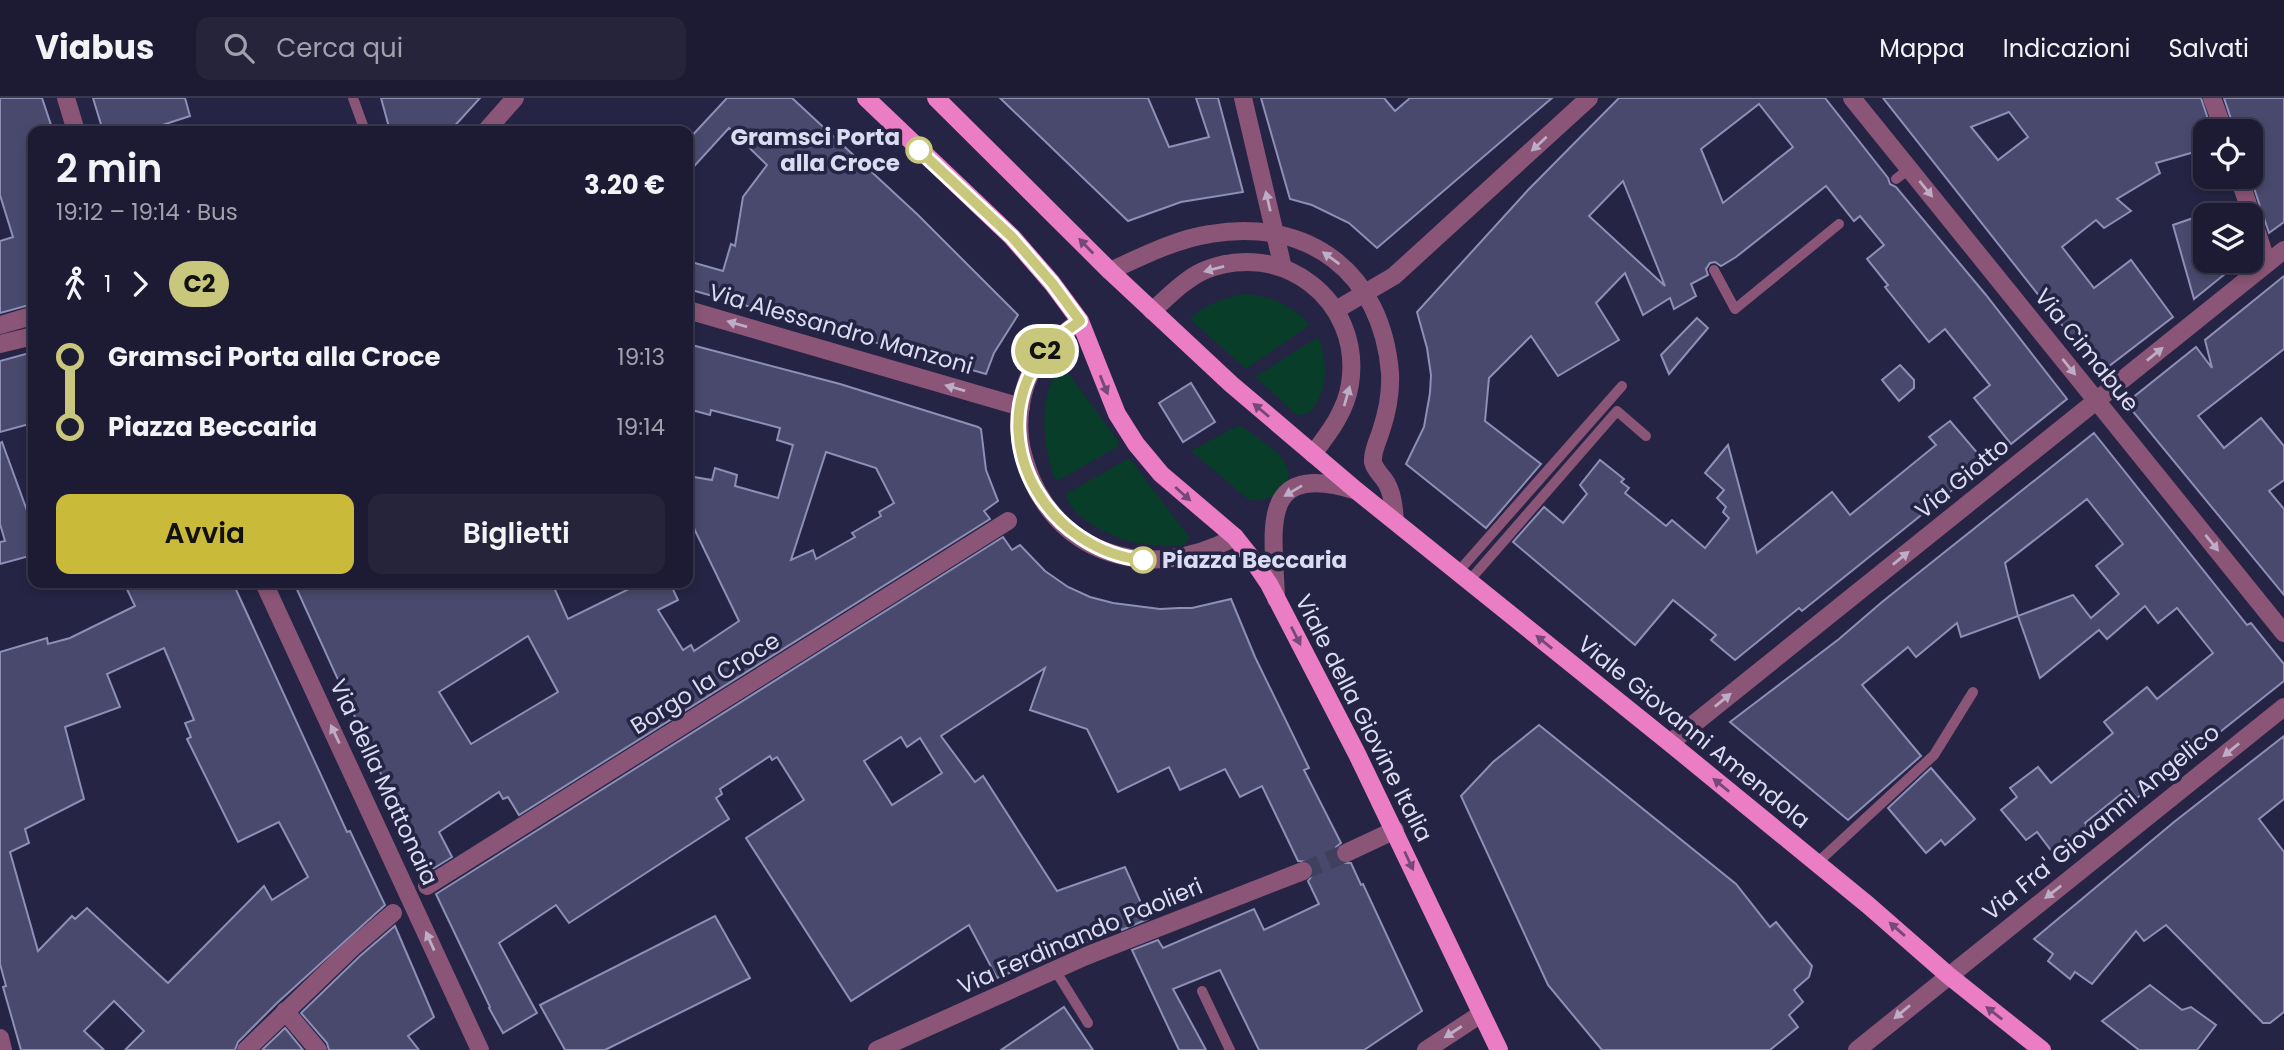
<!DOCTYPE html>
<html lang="it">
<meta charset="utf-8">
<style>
:root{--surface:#1c1b33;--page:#25243b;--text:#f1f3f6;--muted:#a0a1ac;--line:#3a394e;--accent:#c9ba3a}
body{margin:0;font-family:Poppins,sans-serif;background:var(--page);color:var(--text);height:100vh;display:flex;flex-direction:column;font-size:26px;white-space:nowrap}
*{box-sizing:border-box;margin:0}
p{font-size:23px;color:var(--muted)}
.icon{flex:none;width:38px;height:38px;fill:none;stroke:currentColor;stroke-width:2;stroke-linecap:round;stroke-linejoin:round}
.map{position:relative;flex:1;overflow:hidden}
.panel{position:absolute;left:28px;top:28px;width:665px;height:462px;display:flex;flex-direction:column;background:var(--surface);border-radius:14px;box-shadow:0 4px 10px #0003,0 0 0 2px var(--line)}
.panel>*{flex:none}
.badge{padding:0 14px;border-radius:23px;font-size:24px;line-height:46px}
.fabs{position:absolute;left:2193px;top:21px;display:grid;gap:14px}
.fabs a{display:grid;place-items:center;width:70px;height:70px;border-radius:14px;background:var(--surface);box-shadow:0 4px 10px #0003,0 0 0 2px var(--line);font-size:35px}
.map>.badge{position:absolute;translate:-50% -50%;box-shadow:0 0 0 4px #fff}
.legs{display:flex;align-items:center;gap:10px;height:77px;padding:0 28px;font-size:23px}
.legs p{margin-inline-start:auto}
.summary{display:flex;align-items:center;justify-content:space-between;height:119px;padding:0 28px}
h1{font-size:38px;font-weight:600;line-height:52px}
.cta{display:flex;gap:14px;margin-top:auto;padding:14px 28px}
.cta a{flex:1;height:80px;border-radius:14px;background:var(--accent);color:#111;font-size:28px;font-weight:600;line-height:80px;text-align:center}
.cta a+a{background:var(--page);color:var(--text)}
ul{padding:0 28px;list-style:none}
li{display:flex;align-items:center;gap:24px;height:70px;font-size:26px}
li i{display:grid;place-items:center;width:10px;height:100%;margin:0 9px;background:currentColor}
li i::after{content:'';width:18px;height:18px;margin:-9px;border:5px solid;border-radius:50%;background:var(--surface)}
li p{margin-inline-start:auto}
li:first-child i{background:linear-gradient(#0000 50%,currentColor 0)}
li:last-child i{background:linear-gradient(currentColor 50%,#0000 0)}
header{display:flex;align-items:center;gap:42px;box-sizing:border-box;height:98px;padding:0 35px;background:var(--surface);border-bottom:2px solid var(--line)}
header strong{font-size:33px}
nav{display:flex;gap:38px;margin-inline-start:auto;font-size:24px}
.search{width:490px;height:63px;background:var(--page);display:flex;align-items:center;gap:18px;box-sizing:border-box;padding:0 24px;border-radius:14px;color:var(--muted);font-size:26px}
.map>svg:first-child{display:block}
</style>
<header>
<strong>Viabus</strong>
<div class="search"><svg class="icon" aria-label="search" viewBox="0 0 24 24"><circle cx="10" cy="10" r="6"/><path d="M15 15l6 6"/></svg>Cerca qui</div>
<nav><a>Mappa</a><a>Indicazioni</a><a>Salvati</a></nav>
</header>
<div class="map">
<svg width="2284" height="952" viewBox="0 0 2284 952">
<rect width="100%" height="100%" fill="#252444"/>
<g fill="#083d29">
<path d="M1242 196C1270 197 1291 206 1310 227L1246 271 1190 221C1205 206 1222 201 1242 196Z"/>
<path d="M1318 239C1329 263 1328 296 1308 316L1297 317 1255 279Z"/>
<path d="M1063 268 1119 344 1117 349 1059 382 1055 381C1043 351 1036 293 1063 268Z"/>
<path d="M1237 328 1243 329C1255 339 1272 348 1282 360 1302 386 1273 405 1249 402L1191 353Z"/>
<path d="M1129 360 1190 440 1184 447C1166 448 1147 448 1129 443 1111 439 1066 416 1066 396Z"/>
</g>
<g fill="#48496c" stroke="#8d8fb7" stroke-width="2" fill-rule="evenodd">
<polygon points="0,0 42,0 53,33 33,33 33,206 0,215 0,143 13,139 0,97"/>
<polygon points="93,0 185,0 190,18 144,33 103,33"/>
<polygon points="381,0 480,0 450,33 390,33"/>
<polygon points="727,0 792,0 918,117 1018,217 994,255 986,276 688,191 688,163 723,173 731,146 735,148 743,99 767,67 729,30 688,75 688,42"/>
<polygon points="1000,0 1148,0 1169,49 1209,39 1196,0 1218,0 1243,94 1181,104 1128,123"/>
<polygon points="1261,0 1384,0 1395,13 1410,0 1552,0 1377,150 1349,125 1312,107 1290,101"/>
<path d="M1619 0H1825L1888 80 1890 86 1896 89 1986 197 2067 301 2011 346 1974 300 1990 287 1945 231 1929 244 1885 189 1888 187 1867 161 1884 147 1860 118 1854 123 1826 88 1736 159 1721 168 1715 164 1710 165 1706 171 1708 177 1691 186 1696 198 1674 211 1670 200 1643 217 1625 175 1596 205 1619 242 1558 278 1531 238 1489 280 1485 323 1541 366 1486 430 1406 366 1424 329 1430 295 1431 277 1427 250 1417 214 1528 92ZM1759 6 1793 49 1723 105 1701 51ZM1623 83 1665 188 1589 118Z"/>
<path d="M1883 0H2201L2212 33H2205V51L2156 65 2160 75 2117 101 2131 113 2104 130 2096 122 2062 149 2094 190 2131 162 2173 219 2100 275ZM2009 14 2028 39 1998 62 1971 29Z"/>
<polygon points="2224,0 2284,0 2284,124 2269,135 2250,78 2250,33 2235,33"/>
<polygon points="2236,106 2239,117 2213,117 2213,114"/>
<polygon points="2205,116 2205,163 2241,163 2194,201 2173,127"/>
<polygon points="2284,178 2284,251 2198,318 2224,350 2261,320 2284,348 2284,382 2269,393 2284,411 2284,497 2126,305 2196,249 2212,270 2205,242"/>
<polygon points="1697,220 1708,230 1669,276 1661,257"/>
<path d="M688 246 840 286 978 329 981 331 986 372 998 403 984 413 990 421 519 717 508 699 503 701 499 694 439 734 452 759 426 775 294 485H552L568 521 641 485H670L678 502 658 512 683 552 691 547 694 553 739 523 688 418V378L712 382 715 370 737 377 735 388 778 400 793 347 777 342 780 330 711 312 710 317 688 311ZM826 354 876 370 894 405 879 414 881 418 852 435 855 439 816 461 813 452 791 462ZM528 538 558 594 471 646 439 594Z"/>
<polygon points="33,254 33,325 0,334 0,263"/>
<polygon points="1900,267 1914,282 1914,290 1899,303 1882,282"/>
<polygon points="1191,285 1215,324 1183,344 1159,305"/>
<polygon points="1950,323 1986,365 1802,513 1799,510 1735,562 1711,542 1716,537 1673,502 1635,547 1513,444 1544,409 1563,425 1587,396 1580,387 1600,362 1624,381 1621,384 1629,390 1625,395 1666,428 1672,422 1705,450 1729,420 1723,414 1726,409 1717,400 1724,392 1705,375 1728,347 1757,455 1832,394 1850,417 1936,347 1929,339"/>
<path d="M2094 335 2247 527 2251 525 2284 566V583L2137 700 2129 690 2085 725 2094 736 2059 763 2037 734 2026 742 2001 712 2017 699 2010 690 2038 669 2051 685 2113 635 2104 624 2147 589 2157 601 2213 555 2177 510 2158 525 2145 508 2107 541 2099 532 2040 580 2018 518 1961 539 1957 525 1916 559 1908 549 1862 587 1921 658 1848 722 1730 624 1839 541 1882 504ZM2087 401 2123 446 2096 468 2119 496 2091 520 2073 497 2018 518 2005 465Z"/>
<polygon points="2,344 33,429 33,457 0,466 0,444 5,443 0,426 0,345"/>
<path d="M1003 439 1012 452 1020 447 1045 473 1068 489 1090 499 1113 505 1160 511 1179 510H1192L1231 501 1255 559 1309 670 1304 672 1341 745 1336 749 1335 759 1340 765H1351L1361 787 1363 786 1422 913 1364 952H1259L1220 872 1173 891 1206 952H1179L1132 852 1158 842 1163 850 1254 811 1264 832 1319 806 1308 783 1314 775V770L1310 764 1298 763 1262 688 1240 699 1225 671 1180 692 1169 669 1118 694 1087 631 1030 612 1045 570 941 638 975 684 983 678 1057 793 1125 769 1148 821 1122 832 1121 830 997 880 969 827 851 903 746 740 804 702 777 659 772 662 770 658 720 691 722 696 716 700 729 721 569 825 556 807 499 845 537 915 503 935 489 910 490 909 436 796ZM901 639 907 649 920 640 942 675 892 707 864 663Z"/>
<path d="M124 485H233L347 734 350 733 385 807 277 905 238 944 235 952H125L144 933 114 903 84 933 104 952H21L3 889 6 888 0 866V554L47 540 48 546 70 540 135 508ZM164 550 194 622 185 625 191 639 187 641 238 744 279 724 308 779 272 802 264 788 168 885 87 810 75 821 72 818 38 853 10 754 29 745 25 731 84 701 65 629 120 609 107 576Z"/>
<polygon points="1539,627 1736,786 1770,829 1776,824 1812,868 1809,879 1794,892 1803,904 1789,917 1798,929 1770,952 1602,952 1548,887 1461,698 1493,664"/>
<polygon points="2284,638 2284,701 2259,721 2284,754 2284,914 2270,925 2263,925 2166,827 2144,843 2136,833 2092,886 2075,874 2070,881 2048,863 2053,856 2034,841 2174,724"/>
<polygon points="1931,670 1975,721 1945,747 1941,742 1926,755 1888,710"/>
<polygon points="715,818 750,880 605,952 565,952 540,907"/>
<polygon points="395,828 434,919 408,938 419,952 329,952 327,945 301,915 360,858"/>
<polygon points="2150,887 2182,912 2191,909 2216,927 2197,952 2139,952 2102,923"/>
<polygon points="1064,909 1093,952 1001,952"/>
<polygon points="285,930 303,952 262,952"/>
</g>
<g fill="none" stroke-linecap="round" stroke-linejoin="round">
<polyline stroke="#40405e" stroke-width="18" stroke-dasharray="18 9" stroke-linecap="butt" points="1303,773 1346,755"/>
<g stroke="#8a5576" stroke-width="10">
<polyline points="353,0 365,33"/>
<polyline points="1896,81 1909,71"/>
<polyline points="1714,172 1735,211 1839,126"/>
<polyline points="1458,474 1622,288"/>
<polyline points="1469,483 1617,313 1646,338"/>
<polyline points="1817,765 1934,657 1973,594"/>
<polyline points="1055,872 1088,925"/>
<polyline points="1202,893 1230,952"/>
</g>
<g stroke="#8a5576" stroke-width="18">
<polyline points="66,0 76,33"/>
<polyline points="1243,0 1283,170"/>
<polyline points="1852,0 2284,535"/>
<polyline points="2212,0 2224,33"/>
<polyline points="486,33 515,0"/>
<polyline points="2239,79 2267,165"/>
<path d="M1110 173C1141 159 1176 141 1210 136 1309 119 1382 175 1390 275 1391 294 1387 315 1381 333 1378 343 1372 353 1373 364 1375 373 1383 378 1387 386 1393 397 1394 411 1395 423"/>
<polyline points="688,212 1021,309"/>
<polyline points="1336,212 1394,178 1589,0"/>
<path d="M1152 213C1168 199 1184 182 1203 173 1281 140 1363 202 1350 286 1346 313 1329 335 1313 356"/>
<path d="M1080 223C1064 235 1048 246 1037 263 1020 290 1015 326 1023 356 1049 457 1148 487 1235 439"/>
<polyline points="0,227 28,219 33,221"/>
<polyline points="0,246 33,238"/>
<polyline points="264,485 480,952"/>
<path d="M1276 501C1274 432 1256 361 1357 393"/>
<polyline points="1670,645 2284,152"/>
<polyline points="1346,755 1395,732"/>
<polyline points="427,788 1008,423"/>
<polyline points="285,913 318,952"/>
<polyline points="0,940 3,952"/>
<polyline points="246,952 352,850 393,815"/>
<polyline points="877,952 1086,858 1303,773"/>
<polyline points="1426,952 1481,916"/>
<polyline points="1857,952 2284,609"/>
</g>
<g stroke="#eb7dc4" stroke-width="18">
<polyline points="866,0 1012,139 1052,185 1080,223 1117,316 1136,346 1161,376 1235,439 1250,458 1269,486 1357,656 1499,952"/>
<polyline points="936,0 1110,173 1231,286 1357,393 1670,645 1868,807 1948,877 2042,952"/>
</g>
</g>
<defs><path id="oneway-solid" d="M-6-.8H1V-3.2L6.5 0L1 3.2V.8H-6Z" transform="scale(1.75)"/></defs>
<g fill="#beadc6">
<use href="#oneway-solid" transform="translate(1539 46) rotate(137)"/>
<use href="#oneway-solid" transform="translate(1926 91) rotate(51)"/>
<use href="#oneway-solid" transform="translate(1268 103) rotate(-103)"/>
<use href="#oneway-solid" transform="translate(1331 160) rotate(-144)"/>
<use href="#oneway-solid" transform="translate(1214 171) rotate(165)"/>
<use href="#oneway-solid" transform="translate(737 226) rotate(-164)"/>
<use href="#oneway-solid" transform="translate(2155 256) rotate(-39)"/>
<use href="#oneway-solid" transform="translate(2069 269) rotate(51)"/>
<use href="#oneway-solid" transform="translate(955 290) rotate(-164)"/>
<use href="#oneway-solid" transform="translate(1347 298) rotate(-74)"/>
<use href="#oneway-solid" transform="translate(1293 393) rotate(149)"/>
<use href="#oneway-solid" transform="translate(2212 445) rotate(51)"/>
<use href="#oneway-solid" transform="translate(1901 460) rotate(-39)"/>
<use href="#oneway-solid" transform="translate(1723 602) rotate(-39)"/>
<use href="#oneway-solid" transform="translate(335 636) rotate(-115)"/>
<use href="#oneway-solid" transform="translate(2231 652) rotate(141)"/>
<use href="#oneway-solid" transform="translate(2053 794) rotate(142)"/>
<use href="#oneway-solid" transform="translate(430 843) rotate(-114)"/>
<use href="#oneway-solid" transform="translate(1902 914) rotate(140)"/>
<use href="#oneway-solid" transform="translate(1453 934) rotate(147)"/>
</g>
<g fill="#744877">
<use href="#oneway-solid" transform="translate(1086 148) rotate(-134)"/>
<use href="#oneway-solid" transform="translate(1104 287) rotate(68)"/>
<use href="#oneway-solid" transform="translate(1261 312) rotate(-140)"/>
<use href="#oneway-solid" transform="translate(1183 396) rotate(42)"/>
<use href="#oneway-solid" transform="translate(1296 538) rotate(63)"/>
<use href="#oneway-solid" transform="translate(1544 544) rotate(-141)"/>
<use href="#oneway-solid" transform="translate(1721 687) rotate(-141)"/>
<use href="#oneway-solid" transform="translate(1409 763) rotate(65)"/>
<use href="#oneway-solid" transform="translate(1897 831) rotate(-139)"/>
<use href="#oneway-solid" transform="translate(1994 915) rotate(-142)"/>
</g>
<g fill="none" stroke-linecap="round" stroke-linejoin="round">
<g stroke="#fff" stroke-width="16">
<path id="line-1" d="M919 52 1012 139 1052 185 1080 223C1062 236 1045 248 1034 268 987 352 1052 453 1143 462"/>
</g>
<use href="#line-1" stroke="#c9c77c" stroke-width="10"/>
</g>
<g fill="#fff" stroke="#c9c77c" stroke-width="3.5">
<circle cx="919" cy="52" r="12"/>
<circle cx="1143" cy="462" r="12"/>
</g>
<g text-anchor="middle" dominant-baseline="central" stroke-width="7" stroke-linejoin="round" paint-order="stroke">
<g font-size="23" font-weight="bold" fill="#dadcf1" stroke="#252444" text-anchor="end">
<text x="900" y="39">Gramsci Porta<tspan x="900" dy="26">alla Croce</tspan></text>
<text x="1162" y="462" text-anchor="start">Piazza Beccaria</text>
</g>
<g font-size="23" fill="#dadcf1" stroke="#252444">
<text transform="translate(841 231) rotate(16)">Via Alessandro Manzoni</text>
<text transform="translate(2087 252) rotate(51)">Via Cimabue</text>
<text transform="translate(1962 380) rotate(-39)">Via Giotto</text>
<text transform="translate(705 585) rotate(-32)">Borgo la Croce</text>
<text transform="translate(1364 620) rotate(63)">Viale della Giovine Italia</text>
<text transform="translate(1694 634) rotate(39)">Viale Giovanni Amendola</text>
<text transform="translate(384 684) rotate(65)">Via della Mattonaia</text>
<text transform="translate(2101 724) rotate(-39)">Via Fra' Giovanni Angelico</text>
<text transform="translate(1080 838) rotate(-23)">Via Ferdinando Paolieri</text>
</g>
</g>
</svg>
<div class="fabs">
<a><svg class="icon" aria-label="locate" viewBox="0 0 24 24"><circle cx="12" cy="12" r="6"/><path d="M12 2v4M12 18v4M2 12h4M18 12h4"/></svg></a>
<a><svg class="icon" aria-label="layers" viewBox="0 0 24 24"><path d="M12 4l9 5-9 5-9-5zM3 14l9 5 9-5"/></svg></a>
</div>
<b class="badge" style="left:1045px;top:253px;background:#c9c77c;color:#111">C2</b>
<section class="panel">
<div class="summary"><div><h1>2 min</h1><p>19:12 – 19:14 · Bus</p></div><b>3.20 €</b></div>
<div class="legs"><svg class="icon" aria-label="walk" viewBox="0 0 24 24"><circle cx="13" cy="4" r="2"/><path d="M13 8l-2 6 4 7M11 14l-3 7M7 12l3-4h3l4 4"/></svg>1<svg class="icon" aria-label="forward" viewBox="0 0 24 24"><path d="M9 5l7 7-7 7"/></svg><b class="badge" style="background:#c9c77c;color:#111">C2</b></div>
<ul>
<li><i style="color:#c9c77c"></i><b>Gramsci Porta alla Croce</b><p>19:13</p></li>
<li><i style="color:#c9c77c"></i><b>Piazza Beccaria</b><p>19:14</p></li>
</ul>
<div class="cta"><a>Avvia</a><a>Biglietti</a></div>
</section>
</div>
